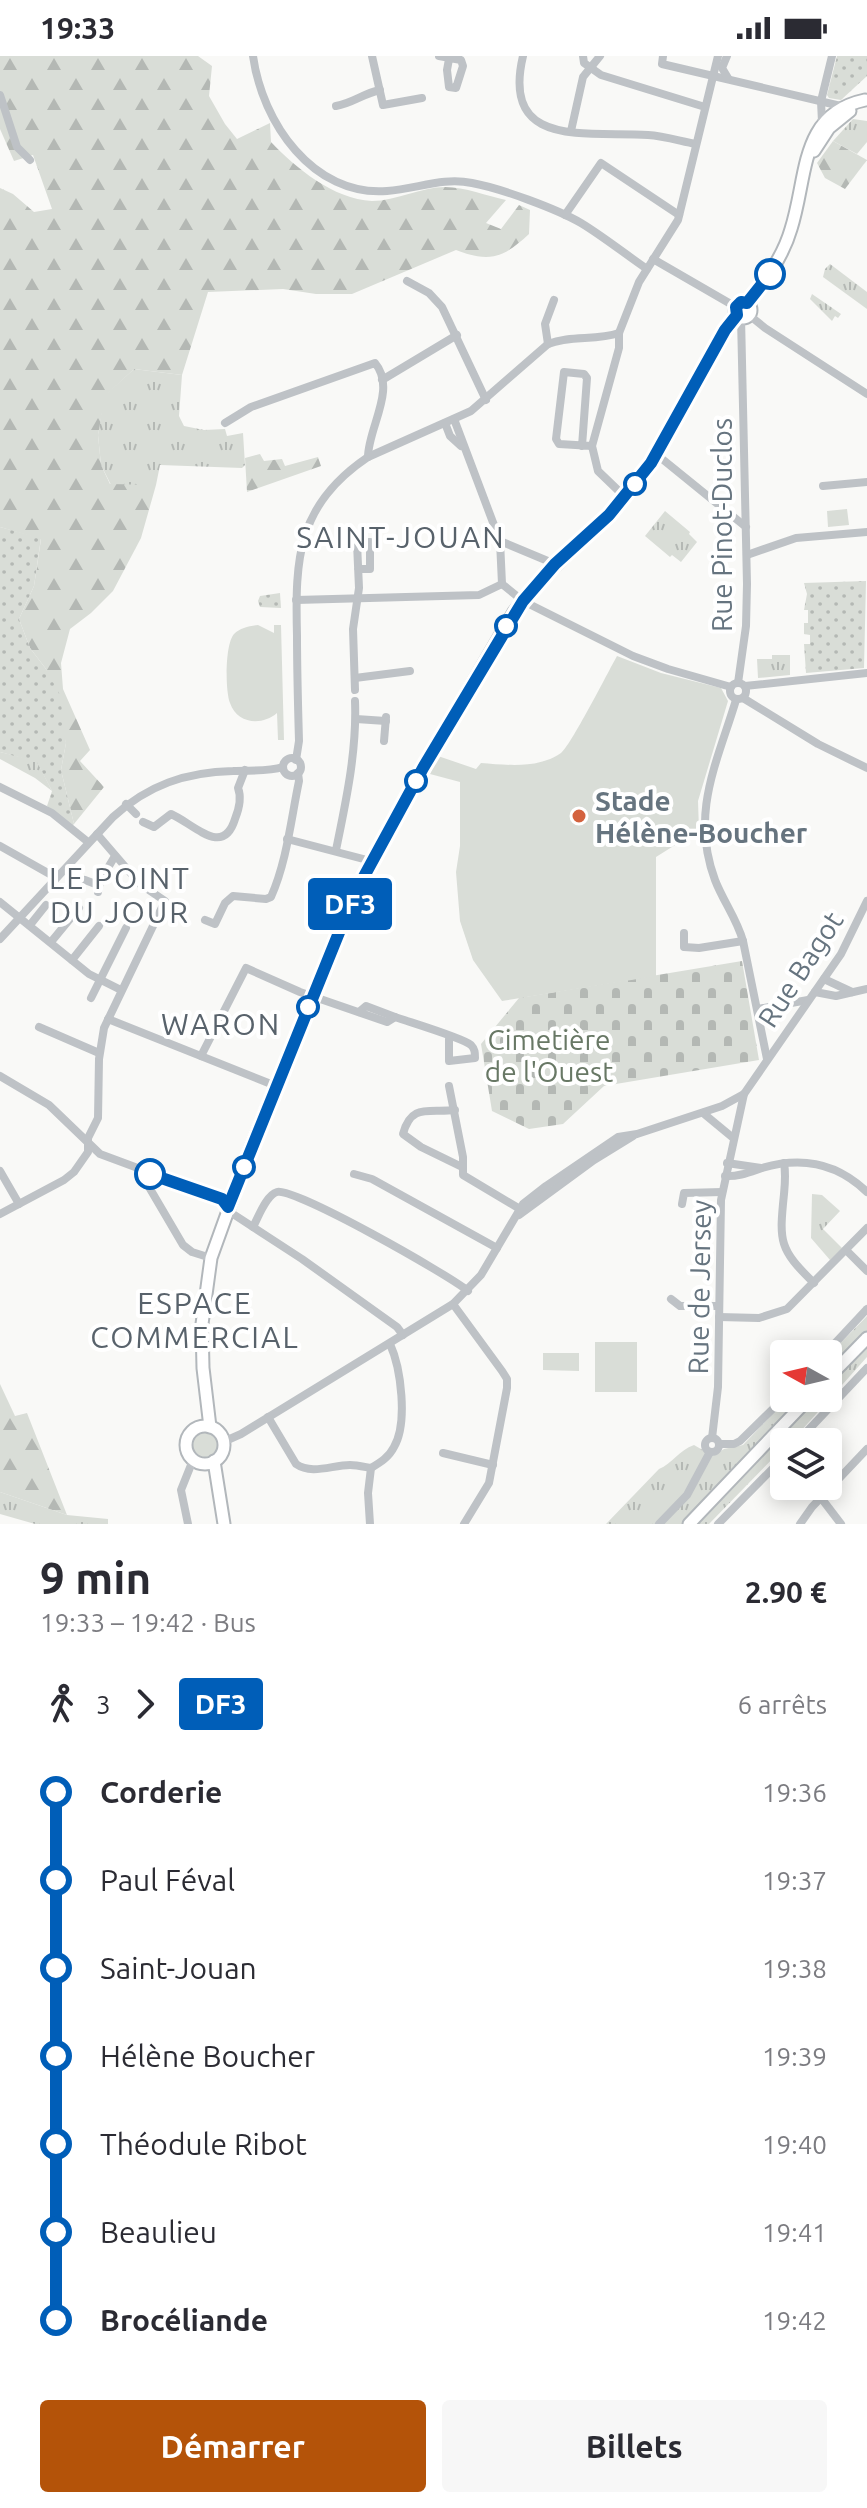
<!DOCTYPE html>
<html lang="fr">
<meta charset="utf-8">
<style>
:root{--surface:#fff;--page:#f7f7f7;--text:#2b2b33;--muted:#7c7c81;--accent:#b45309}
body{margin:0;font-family:Ubuntu,sans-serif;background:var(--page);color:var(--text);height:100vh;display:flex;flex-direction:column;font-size:30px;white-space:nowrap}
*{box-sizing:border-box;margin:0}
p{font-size:26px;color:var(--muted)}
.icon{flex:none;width:44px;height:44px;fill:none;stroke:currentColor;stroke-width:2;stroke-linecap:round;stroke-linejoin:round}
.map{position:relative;height:1468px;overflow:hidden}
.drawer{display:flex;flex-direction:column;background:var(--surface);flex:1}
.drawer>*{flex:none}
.badge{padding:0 16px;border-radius:6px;font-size:28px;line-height:52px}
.needle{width:52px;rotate:278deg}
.controls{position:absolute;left:770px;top:1284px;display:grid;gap:16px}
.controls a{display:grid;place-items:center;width:72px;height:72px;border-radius:8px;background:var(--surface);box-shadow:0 4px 20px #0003;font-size:40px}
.map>.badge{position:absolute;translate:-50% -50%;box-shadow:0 0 0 4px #fff}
.legs{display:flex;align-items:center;gap:12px;height:88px;padding:0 40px;font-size:26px}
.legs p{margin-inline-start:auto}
.overview{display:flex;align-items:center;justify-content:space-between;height:136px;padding:0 40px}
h1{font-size:44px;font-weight:700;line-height:60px}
.action{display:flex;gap:16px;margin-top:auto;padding:16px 40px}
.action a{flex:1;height:92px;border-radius:8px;background:var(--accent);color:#fff;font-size:32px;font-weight:700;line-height:92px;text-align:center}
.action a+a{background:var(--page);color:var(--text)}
ul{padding:0 40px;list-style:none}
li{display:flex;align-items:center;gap:28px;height:88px;font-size:30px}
li i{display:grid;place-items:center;width:12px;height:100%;margin:0 10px;background:currentColor}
li i::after{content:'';width:20px;height:20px;margin:-10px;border:6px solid;border-radius:50%;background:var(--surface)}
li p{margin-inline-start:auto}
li:first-child i{background:linear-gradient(#0000 50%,currentColor 0)}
li:last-child i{background:linear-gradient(currentColor 50%,#0000 0)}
.status{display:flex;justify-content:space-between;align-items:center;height:56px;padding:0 40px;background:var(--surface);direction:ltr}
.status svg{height:22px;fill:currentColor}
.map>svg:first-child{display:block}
</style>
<div class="status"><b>19:33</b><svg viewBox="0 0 49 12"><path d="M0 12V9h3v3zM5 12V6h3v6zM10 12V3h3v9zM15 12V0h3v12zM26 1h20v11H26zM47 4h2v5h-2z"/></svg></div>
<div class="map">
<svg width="867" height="1468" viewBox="0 0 867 1468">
<defs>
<pattern id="grass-tufts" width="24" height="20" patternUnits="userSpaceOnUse" patternTransform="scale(2)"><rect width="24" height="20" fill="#d9ddd7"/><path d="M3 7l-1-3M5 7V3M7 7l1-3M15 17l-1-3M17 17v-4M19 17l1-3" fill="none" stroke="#b4b8b4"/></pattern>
<pattern id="forest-firs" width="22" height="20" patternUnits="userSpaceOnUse" patternTransform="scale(2)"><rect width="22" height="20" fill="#d9ddd7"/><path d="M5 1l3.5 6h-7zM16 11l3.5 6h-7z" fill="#b4b8b4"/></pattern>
<pattern id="cemetery-stones" width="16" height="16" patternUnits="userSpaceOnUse" patternTransform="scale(2)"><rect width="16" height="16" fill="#d9ddd7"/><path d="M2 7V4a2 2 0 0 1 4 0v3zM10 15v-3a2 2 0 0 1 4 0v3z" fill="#b4b8b4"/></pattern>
<pattern id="park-dots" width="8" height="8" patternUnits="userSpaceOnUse" patternTransform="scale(2)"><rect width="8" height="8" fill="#d9ddd7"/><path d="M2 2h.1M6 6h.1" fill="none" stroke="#b4b8b4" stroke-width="1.8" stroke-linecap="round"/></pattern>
</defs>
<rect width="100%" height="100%" fill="#f9f9f7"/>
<g fill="url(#grass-tufts)">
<polygon points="853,63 867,65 867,86 857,98 833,85"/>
<polygon points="830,208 867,236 867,253 823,221 825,213"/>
<polygon points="812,238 841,258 838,262 835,260 832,265 810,243"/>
<polygon points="134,313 182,319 179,360 184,370 204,374 225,373 227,380 243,377 245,409 242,412 160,409 156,429 111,429 101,409 98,379 104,340"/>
<polygon points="665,455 690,476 689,478 697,486 681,506 672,499 670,501 645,480"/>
<polygon points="772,599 790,599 790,619 758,622 757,603 772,603"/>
<polygon points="0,696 37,705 52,735 35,722 0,703"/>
<polygon points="812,1138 822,1139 840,1155 823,1173 842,1192 830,1204 811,1182"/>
<path d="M867 1260V1301L800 1376 789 1386H784V1391L709 1468H606L659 1413C672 1408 679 1394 694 1389L713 1400 724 1393 743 1389 788 1342H828V1300Z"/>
<circle cx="205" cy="1390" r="14"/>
<polygon points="0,1436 67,1459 108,1463 108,1468 35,1468 0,1458"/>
</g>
<g fill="url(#forest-firs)">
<path d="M0 0H198L212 10 209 40 225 68 237 83 270 67 271 86C296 112 333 143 372 145 396 145 421 131 445 131 465 131 487 140 506 144L486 167 501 173 519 149 530 154 529 178C503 202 490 207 456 194L352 238H316L283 233 208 236 182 319 134 313 105 340 98 379 101 409 110 428 156 429 141 482 113 535 91 557 70 573 61 607 63 633 90 694 80 705 104 731 74 768 61 714 66 687 46 613 30 592 19 563 34 530 41 483 0 471V132L13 138 34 156 52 153 33 99 14 105 0 73Z"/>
<polygon points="833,85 867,104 845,133 825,122 817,107"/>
<polygon points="260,398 264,405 282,403 285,410 318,401 321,410 247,436 245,402"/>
<polygon points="0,1328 15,1360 27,1357 67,1459 0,1436"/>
</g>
<polygon fill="url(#cemetery-stones)" points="742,905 759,1004 604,1030 563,1068 529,1073 492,1055 481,988 519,942"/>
<g fill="url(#park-dots)">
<polygon points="837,0 867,0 867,20 841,44 829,42 827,39"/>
<polygon points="0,471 41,482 34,530 19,563 30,592 46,613 60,639 66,687 61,714 74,768 72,770 47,750 52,735 37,706 0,696"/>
<polygon points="866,525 864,612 806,617 804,588 810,588 810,579 804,578 804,567 808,567 808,554 804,554 807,538 804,527"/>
<polygon points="280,537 281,552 260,551 258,545 260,540"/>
</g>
<g fill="#d9ddd7">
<polygon points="847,453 849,469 828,471 827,455"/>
<path d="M258 569 274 577V569H281L284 684H278L277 657C262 670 237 668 230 647 225 634 225 588 234 578 240 572 249 570 258 569Z"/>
<path d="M617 600 661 617 721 632 728 645 698 745 699 774 656 801V920L502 945 473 904 460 865 456 816 460 790V726L430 718 438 700 476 713 481 707C507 709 538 713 561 697 570 691 608 616 617 600Z"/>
<rect x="595" y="1286" width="42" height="50"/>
<polygon points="543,1297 579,1297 579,1315 543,1314"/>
</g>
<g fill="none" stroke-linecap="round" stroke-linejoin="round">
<g stroke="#b2b7bb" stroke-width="15">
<g id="major">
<polyline points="814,95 829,72 850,55"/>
<circle cx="743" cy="254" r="8"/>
<path d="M747 247C765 225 783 201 791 173 808 120 799 58 865 44"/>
<polyline points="828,1322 867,1282"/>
<circle cx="205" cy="1389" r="19"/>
<polyline points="210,1371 203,1312 202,1268 211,1202 251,1091 355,837 423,712 514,556 538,526 609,459 645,416 725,274 737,259"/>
<polyline points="214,1405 224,1468"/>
<polyline points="689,1468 809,1342"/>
</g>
</g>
<g stroke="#bec2c6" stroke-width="8">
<path d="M253 0C262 66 313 141 387 135 417 133 442 121 472 127 500 132 557 153 581 167 604 181 625 198 647 213"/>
<polyline points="372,0 383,49 422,42"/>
<polyline points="439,0 461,4 463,10 456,32 449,31 447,14 449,3"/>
<path d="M523 0C501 93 586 75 648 79 664 80 680 85 696 88"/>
<polyline points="583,0 584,7 601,19 705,51"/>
<polyline points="663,0 662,8 845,51"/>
<polyline points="727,0 722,12 728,22"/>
<polyline points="0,39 17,91 30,104"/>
<path d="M336 50C353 47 362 38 380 34"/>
<polyline points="822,66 821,45 832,0"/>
<polyline points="571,75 583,21 600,0"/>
<polyline points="565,159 601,107 679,159"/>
<polyline points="653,203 736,251"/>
<polyline points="407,225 429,237 442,251 486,344"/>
<polyline points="749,259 765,272 867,338"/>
<polyline points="548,288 545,268 554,244"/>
<polyline points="382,324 457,279"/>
<polyline points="454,363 500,485 502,528"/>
<path d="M225 367 251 351 375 307C397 333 368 372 368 401"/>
<polyline points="445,367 450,380 461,390"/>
<polyline points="582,390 587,322 584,318 564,316 556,383 559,388 592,390"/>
<polyline points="656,398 746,471"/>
<polyline points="823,430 867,426"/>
<polyline points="625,441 598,415 592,390 619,292 619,277 639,226 678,164 718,0"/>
<polyline points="500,485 555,508"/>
<polyline points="747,499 796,482 867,476"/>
<polyline points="502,528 523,545 633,600 668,613 731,631"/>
<polyline points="296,544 479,539 502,528"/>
<polyline points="355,622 410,615"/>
<circle cx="738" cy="635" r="8"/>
<polyline points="738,627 746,570 747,528 741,261"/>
<polyline points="745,630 867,617"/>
<polyline points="355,634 353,573 359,532 357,487 370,486 370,513 358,513"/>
<polyline points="743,642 818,688 867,712"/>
<path d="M736 644C717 707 690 757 715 824 723 845 737 863 743 885L767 1003"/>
<polyline points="356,663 386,665"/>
<polyline points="384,685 386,661"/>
<circle cx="292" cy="711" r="9"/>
<path d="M296 704 299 685C298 650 297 615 297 580 295 502 297 449 368 401L471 355 548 288C571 279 596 285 619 277"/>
<polyline points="0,731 52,757 88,786"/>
<polyline points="126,748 136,758"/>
<path d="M143 766 154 771 171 758C194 768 223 802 235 763 239 753 242 742 238 732L245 714"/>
<polyline points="287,783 371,805"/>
<polyline points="0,790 55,821"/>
<path d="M336 794C346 745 357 695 355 645"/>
<polyline points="85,824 98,829"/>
<polyline points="98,836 100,825 115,800"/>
<polyline points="0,846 89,918 121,934"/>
<path d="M205 864 215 868 225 847 233 840 266 843 271 841C287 805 291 763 299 725L298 717"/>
<polyline points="30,869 46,849"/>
<polyline points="684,877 684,891 699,892 743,885"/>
<path d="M0 883 113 761C148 729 186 716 233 715 249 714 267 716 283 711"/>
<polyline points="51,886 79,852"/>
<polyline points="72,904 99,870"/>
<polyline points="824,923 852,936"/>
<polyline points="815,936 836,940 867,933"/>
<polyline points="91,942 126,872"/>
<polyline points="758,953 808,944"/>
<polyline points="359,956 366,950 395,961"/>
<polyline points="108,963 276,1030"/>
<polyline points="39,971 99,997"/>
<path d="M201 1000 246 912 300 936 387 966 395 961C409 966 463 982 471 989 475 993 475 997 475 1002L449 1005V981"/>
<polyline points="0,1020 49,1049 100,1098 224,1144 233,1158 302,1203 397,1271 403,1279"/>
<polyline points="449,1030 463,1101 463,1119 520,1153"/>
<path d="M455 1054C429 1057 411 1047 403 1078L421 1091 462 1111"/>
<polyline points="703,1057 732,1081"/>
<polyline points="727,1107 761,1112"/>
<path d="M784 1107C786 1118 785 1127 784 1138 779 1186 779 1193 814 1227"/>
<polyline points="139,1114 183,1189 192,1196 211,1202"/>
<polyline points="0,1115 19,1148"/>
<polyline points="354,1118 372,1123 497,1192"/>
<path d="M725 1120C738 1121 750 1116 762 1112 802 1100 837 1107 867 1136"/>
<polyline points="682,1148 684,1137 722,1136"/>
<polyline points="0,1158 64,1124 74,1116 88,1096 88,1082 98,1062 99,1003 104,972 165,845 140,828 97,778"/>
<polyline points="519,1159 594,1104 633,1080"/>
<path d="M253 1171C258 1162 266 1139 277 1136 294 1131 449 1219 468 1235"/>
<polyline points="846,1194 867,1215"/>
<polyline points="671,1243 680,1250 719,1250"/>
<polyline points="453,1248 502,1315 507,1323 507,1332 489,1427 464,1468"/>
<polyline points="719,1261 759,1262 787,1253 867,1172"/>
<polyline points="825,1298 867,1253"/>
<path d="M268 1361 296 1408C312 1419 332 1409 350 1409 357 1409 365 1411 371 1412"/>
<circle cx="712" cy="1389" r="7"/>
<polyline points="712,1382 718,1331 721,1144 744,1038"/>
<polyline points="223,1386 241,1378 453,1248 481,1219 523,1148 546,1130 618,1081 637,1078 722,1050 744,1038 841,898 867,845"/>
<polyline points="797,1386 867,1312"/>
<polyline points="719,1388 734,1388 740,1385 784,1342"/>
<polyline points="443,1397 493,1409"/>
<polyline points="812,1430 841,1468"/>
<polyline points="188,1468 181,1434 193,1404"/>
<path d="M370 1468 368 1437 371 1412C381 1406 389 1401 394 1391 408 1367 401 1312 390 1288"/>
<polyline points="659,1468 687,1439 710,1396"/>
<polyline points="718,1468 784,1401"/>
<polyline points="800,1468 812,1451 867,1393"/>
</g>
<use href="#major" stroke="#fff" stroke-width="11"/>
</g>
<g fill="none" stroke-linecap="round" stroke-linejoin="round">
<g stroke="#fff" stroke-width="18">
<polyline id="line-1" points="150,1118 222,1143 228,1151 355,837 423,712 523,545 555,508 609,459 651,407 725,274 737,259 736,251 741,246 747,247 770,218"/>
</g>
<use href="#line-1" stroke="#005eb8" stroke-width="12"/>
</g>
<g fill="#fff" stroke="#005eb8" stroke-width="4">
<circle cx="770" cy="218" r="14"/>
<circle cx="635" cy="428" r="10"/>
<circle cx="506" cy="570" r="10"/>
<circle cx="416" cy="725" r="10"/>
<circle cx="308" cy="951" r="10"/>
<circle cx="244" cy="1111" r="10"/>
<circle cx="150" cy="1118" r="14"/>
</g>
<circle fill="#d3623e" stroke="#fff" stroke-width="3" cx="579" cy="760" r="8"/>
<g text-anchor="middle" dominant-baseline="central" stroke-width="8" stroke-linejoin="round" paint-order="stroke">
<g font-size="28" fill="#66747f" stroke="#fff">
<text transform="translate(721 469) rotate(-90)">Rue Pinot-Duclos</text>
<text transform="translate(800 913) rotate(-57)">Rue Bagot</text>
<text transform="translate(699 1231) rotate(-89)">Rue de Jersey</text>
</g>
<g font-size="28" font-weight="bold" fill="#66747f" stroke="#fff" text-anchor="start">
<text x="595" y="744">Stade<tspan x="595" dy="32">Hélène-Boucher</tspan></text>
</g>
<g font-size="28" fill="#687865" stroke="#fff">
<text x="549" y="983">Cimetière<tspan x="549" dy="32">de l'Ouest</tspan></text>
</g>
<g font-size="30" letter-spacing="2" fill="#58626b" stroke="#fff">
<text x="401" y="481">SAINT-JOUAN</text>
<text x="120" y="822">LE POINT<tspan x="120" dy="34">DU JOUR</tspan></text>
<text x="221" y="968">WARON</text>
<text x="195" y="1247">ESPACE<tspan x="195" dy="34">COMMERCIAL</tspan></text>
</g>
</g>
</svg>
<div class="controls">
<a><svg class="needle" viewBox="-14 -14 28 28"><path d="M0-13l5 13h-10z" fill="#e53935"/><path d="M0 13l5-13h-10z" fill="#7c7c81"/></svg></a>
<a><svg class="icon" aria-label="layers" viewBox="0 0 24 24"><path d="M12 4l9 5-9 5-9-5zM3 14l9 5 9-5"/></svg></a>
</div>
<b class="badge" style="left:350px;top:848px;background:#005eb8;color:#fff">DF3</b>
</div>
<section class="drawer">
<div class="overview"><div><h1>9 min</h1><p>19:33 – 19:42 · Bus</p></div><b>2.90 €</b></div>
<div class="legs"><svg class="icon" aria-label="walk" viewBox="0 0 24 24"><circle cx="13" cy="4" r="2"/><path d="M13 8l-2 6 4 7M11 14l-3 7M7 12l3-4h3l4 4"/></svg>3<svg class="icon" aria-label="forward" viewBox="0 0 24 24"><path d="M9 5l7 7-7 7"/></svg><b class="badge" style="background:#005eb8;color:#fff">DF3</b><p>6 arrêts</p></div>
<ul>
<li><i style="color:#005eb8"></i><b>Corderie</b><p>19:36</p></li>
<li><i style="color:#005eb8"></i><span>Paul Féval</span><p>19:37</p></li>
<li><i style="color:#005eb8"></i><span>Saint-Jouan</span><p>19:38</p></li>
<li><i style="color:#005eb8"></i><span>Hélène Boucher</span><p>19:39</p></li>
<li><i style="color:#005eb8"></i><span>Théodule Ribot</span><p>19:40</p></li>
<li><i style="color:#005eb8"></i><span>Beaulieu</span><p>19:41</p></li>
<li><i style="color:#005eb8"></i><b>Brocéliande</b><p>19:42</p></li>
</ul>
<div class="action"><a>Démarrer</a><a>Billets</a></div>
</section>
